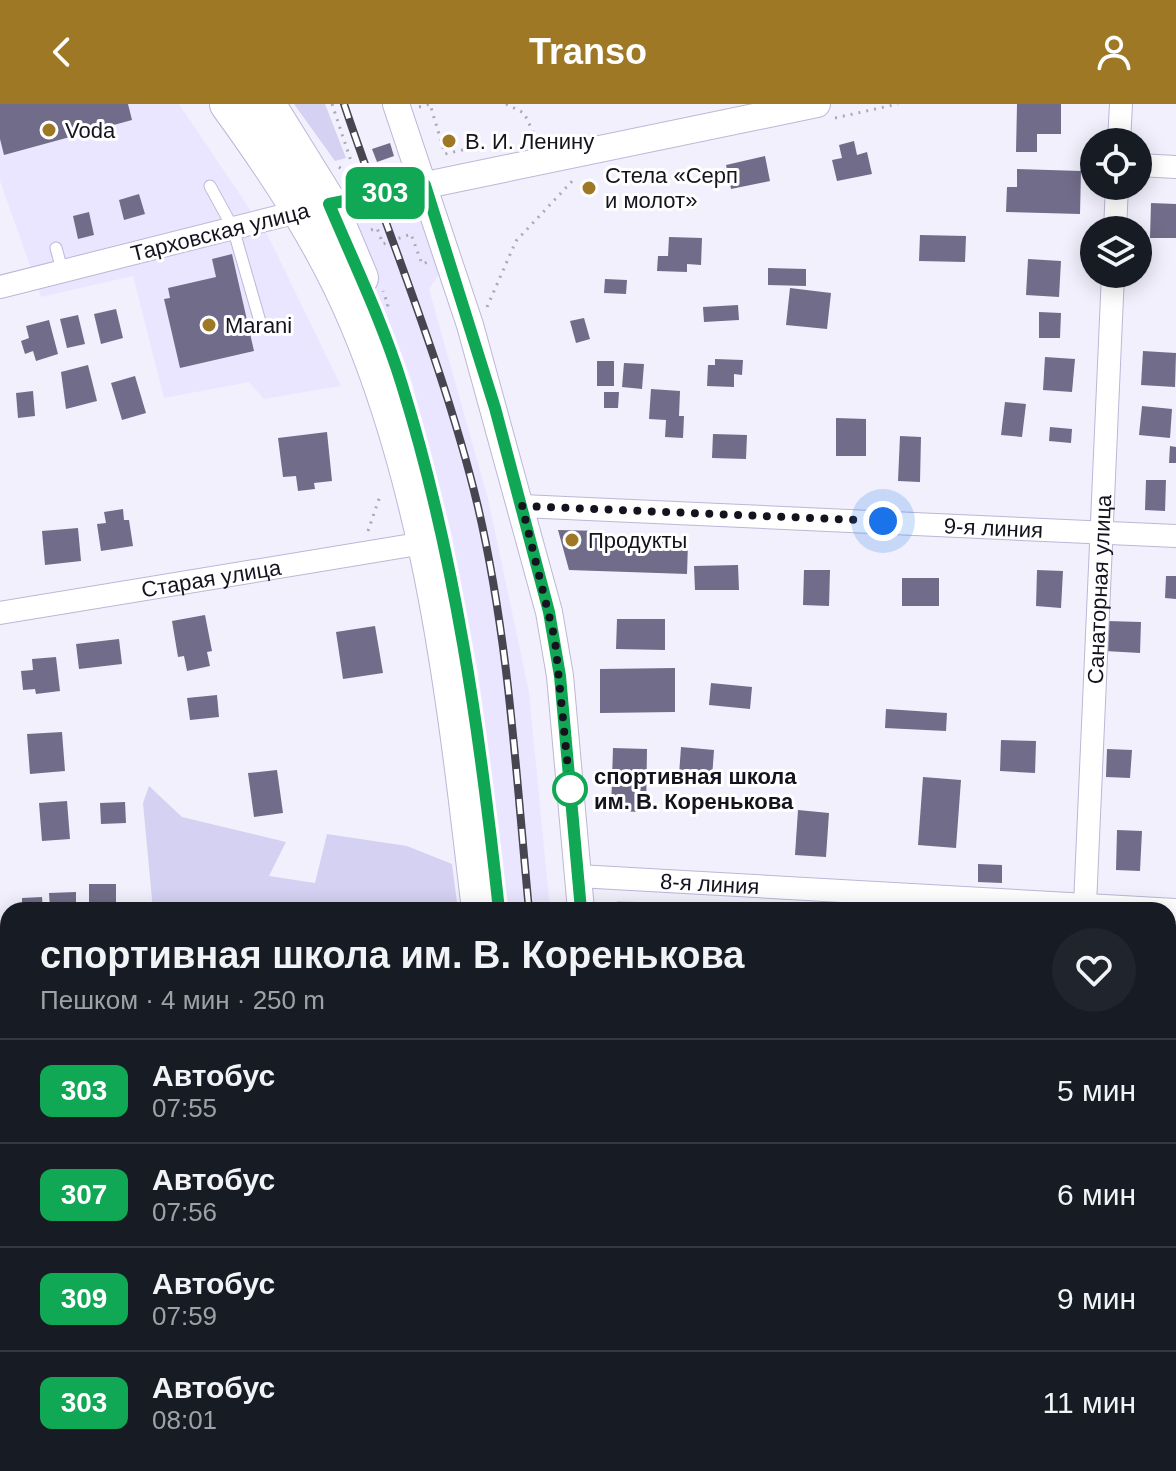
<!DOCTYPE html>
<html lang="ru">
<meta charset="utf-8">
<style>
:root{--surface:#171b24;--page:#20242c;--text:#f1f3f6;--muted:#9ea1a6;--line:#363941;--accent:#9f7825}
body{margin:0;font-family:Helvetica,sans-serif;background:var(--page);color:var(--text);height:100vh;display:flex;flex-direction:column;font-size:30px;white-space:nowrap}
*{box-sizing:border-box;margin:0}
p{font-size:26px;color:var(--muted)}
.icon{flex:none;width:44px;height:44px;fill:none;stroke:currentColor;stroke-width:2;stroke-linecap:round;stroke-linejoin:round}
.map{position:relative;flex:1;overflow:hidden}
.details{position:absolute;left:0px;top:798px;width:1176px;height:570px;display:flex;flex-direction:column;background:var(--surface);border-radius:24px 24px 0 0;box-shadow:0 4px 20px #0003}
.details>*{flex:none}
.badge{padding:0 16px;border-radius:12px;font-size:28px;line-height:52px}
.fabs{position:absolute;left:1080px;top:24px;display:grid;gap:16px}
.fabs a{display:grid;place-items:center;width:72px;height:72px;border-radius:50%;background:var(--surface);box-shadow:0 4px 20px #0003;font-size:40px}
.you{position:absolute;width:40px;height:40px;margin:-20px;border:6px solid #fff;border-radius:50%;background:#1a73e8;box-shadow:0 0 0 12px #1a73e833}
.map>.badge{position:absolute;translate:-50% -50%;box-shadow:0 0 0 4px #fff}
.round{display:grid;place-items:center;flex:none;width:84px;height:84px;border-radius:42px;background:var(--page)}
.headline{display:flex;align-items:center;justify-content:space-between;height:136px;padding:0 40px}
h1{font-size:38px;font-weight:700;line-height:60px}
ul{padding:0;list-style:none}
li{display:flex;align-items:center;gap:24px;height:104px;padding:0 40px;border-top:2px solid var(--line)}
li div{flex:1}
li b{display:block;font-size:30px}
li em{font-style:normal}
li .badge{min-width:88px;font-weight:700;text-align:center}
header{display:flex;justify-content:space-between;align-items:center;height:104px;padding:0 40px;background:var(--accent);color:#fff;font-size:36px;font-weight:700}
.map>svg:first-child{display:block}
</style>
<header><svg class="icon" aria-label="back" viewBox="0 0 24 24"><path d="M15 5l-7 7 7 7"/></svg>Transo<svg class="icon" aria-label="person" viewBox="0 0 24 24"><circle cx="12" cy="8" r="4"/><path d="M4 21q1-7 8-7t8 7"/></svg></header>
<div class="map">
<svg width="1176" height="1367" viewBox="0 0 1176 1367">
<rect width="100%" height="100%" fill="#f2f0fd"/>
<g fill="#eae6ff">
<polygon points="0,0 179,0 268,132 341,282 264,295 249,278 164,294 133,172 41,193 0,77"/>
<polygon points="417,96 443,165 429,185 488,395 529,588 550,806 509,806 478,567 451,426 411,274 351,123"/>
</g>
<g fill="#d5d1f2">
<polygon points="294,0 325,0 346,54 335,57"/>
<polygon points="149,682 182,713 286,738 269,772 315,779 327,730 407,742 452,760 458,806 153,806 143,699"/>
<polygon points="617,797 811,806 617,806"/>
<polygon points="8,884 8,1044 0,1043 0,885"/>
<polygon points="8,1153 8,1360 208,1360 209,1367 0,1367 0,1155"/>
<polygon points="221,1360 479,1360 481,1367 397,1367 393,1362 362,1367 223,1367"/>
</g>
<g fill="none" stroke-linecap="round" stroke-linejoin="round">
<polyline stroke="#9c8dde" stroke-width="5" points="0,1213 8,1213"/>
</g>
<g fill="#716c89">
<polygon points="0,0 128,0 132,16 4,51 0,35"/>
<polygon points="1017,0 1061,0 1061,30 1037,30 1037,48 1016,48"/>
<polygon points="854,37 857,51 867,48 872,70 837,77 832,56 842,54 839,41"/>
<polygon points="390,39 394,52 377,58 372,45"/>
<polygon points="765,52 770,77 731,85 726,61"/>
<polygon points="1017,65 1081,67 1080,110 1006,108 1007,83 1017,83"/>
<polygon points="139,90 145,110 124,116 119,96"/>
<polygon points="1151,99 1176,100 1176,134 1150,134"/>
<polygon points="89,108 94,131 78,135 73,112"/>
<polygon points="920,131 966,132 965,158 919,157"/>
<polygon points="669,133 702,134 701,161 687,160 687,168 657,167 658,152 668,152"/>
<polygon points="232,150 254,247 180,264 164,195 170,194 168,184 216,173 212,155"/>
<polygon points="1028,155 1061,157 1059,193 1026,191"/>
<polygon points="768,164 806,165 806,182 768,181"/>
<polygon points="605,175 627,176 626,190 604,189"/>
<polygon points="790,184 831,189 827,225 786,221"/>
<polygon points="738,201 739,216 704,218 703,203"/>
<polygon points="116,205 123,234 101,240 94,210"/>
<polygon points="1039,208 1061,209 1060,234 1039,234"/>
<polygon points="78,211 85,240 67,244 60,215"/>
<polygon points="584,214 590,235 576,239 570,217"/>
<polygon points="49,216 58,250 36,257 33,247 25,250 21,237 29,234 26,222"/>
<polygon points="1143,247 1176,249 1175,283 1141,281"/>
<polygon points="1045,253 1075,255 1072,288 1043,286"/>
<polygon points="715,255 743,256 742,271 734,270 734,283 707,282 708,261 715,261"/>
<rect x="597" y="257" width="17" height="25"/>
<polygon points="624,259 644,260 642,285 622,283"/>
<polygon points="88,261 97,297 66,305 61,268"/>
<polygon points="135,272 146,309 122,316 111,279"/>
<polygon points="651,285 680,287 679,312 684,312 683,334 665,333 666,316 649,315"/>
<polygon points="33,287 35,312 18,314 16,289"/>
<polygon points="604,288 619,288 618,304 604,304"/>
<polygon points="1005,298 1026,300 1022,333 1001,331"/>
<polygon points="1142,302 1172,305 1170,334 1139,331"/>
<polygon points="836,314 866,315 866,352 836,352"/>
<polygon points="1050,323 1072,325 1071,339 1049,337"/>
<polygon points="327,328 332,377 314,379 315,385 298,387 296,372 283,373 278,334"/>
<polygon points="713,330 747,331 746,355 712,354"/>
<polygon points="900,332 921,333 920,378 898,377"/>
<polygon points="1170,342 1176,343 1176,359 1169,359"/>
<polygon points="1146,376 1166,376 1165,407 1145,406"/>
<polygon points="123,405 124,416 129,416 133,442 101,447 97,420 106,419 104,408"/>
<polygon points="78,424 81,457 45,461 42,427"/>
<polygon points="558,426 604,427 604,436 688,439 687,470 569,466"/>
<polygon points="738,461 739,486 695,486 694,462"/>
<polygon points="804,466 830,466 829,502 803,501"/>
<polygon points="1037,466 1063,467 1061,504 1036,502"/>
<polygon points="1166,472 1176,472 1176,495 1165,494"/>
<rect x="902" y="474" width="37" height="28"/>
<polygon points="205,511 212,547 207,548 210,562 187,567 184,552 178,553 172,517"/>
<polygon points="617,515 665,515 665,546 616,545"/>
<polygon points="1107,517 1141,518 1140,549 1105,547"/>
<polygon points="375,522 383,569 343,575 336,528"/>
<polygon points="119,535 122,560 79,565 76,540"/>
<polygon points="56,553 60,587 36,590 35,585 23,586 21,567 33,566 32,555"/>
<polygon points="675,564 675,608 600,609 600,565"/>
<polygon points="711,579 752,583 750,605 709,601"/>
<polygon points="217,591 219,613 190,616 187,594"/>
<polygon points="886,605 947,609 946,627 885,624"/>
<polygon points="62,628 65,667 30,670 27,630"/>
<polygon points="1001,636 1036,637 1035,669 1000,667"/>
<polygon points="681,643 714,646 712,674 679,671"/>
<polygon points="613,644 647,645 646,708 611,707"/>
<polygon points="1107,645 1132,646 1130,674 1106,673"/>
<polygon points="277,666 283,709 254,713 248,669"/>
<polygon points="923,673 961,676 956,744 918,741"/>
<polygon points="67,697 70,735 42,737 39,699"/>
<polygon points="125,698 126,719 101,720 100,699"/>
<polygon points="798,706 829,709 826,753 795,751"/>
<polygon points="1117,726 1142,727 1140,767 1116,766"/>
<polygon points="978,760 1002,761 1002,779 978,778"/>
<rect x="89" y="780" width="27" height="21"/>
<polygon points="76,788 76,806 50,806 49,789"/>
<polygon points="42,793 43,806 22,806 22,794"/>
<polygon points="790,1360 817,1360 817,1367 791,1367"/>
</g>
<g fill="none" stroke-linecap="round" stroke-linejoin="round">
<g stroke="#bbb7d6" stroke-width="13">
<g id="service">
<polyline points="210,82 233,124 261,221"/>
<polyline points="56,144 63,169"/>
<polyline points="0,879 8,878"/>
<polyline points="1168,1157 1176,1158"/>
</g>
</g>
<g stroke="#bbb7d6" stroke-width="24">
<g id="minor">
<polyline points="1119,38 1121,0"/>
<polyline points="1138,61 1176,63"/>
<polyline points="1115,126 1117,82"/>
<polyline points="0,183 301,107"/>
<path id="s1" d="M522 402 1176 432"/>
<path id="s2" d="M0 509 424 439"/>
<path id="s3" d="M578 772 1176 806"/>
<path id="s4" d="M1085 801 1113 170"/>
<polyline points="1168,1186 1176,1186"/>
<polyline points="1148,1367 1148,1360"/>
</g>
</g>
<g stroke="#bbb7d6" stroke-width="28">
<g id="tertiary">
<polyline points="396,0 470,221 549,508 560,572 581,806"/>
<polyline points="315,104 817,0"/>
<polyline points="620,1360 621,1367"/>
</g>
</g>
<g stroke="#bbb7d6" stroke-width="38">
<g id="trunk">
<path d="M228 0C278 69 325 140 358 219 435 402 457 610 480 806"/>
<polyline points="267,0 329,100 360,174"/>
<polyline points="521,1360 521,1367"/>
</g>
</g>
<g stroke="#aaa9b5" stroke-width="3" stroke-dasharray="2 6" stroke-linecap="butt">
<polyline points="332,0 357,75"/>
<polyline points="506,0 524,9 535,32"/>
<polyline points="419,3 430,0 445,50 471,44 473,49"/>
<polyline points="835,14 898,0"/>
<polyline points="339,63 352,73"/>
<polyline points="371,126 377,124 383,140 411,130 422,160 428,158"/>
<polyline points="487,203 516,137 576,73"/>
<polyline points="379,205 388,201 383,187"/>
<polyline points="368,427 380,392"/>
<polyline points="225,1360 226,1367"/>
</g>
<use href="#service" stroke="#fff" stroke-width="11"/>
<use href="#minor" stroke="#fff" stroke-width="22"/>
<use href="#tertiary" stroke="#fff" stroke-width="26"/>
<use href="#trunk" stroke="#fff" stroke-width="36"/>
<g stroke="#464550" stroke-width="8">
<g id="rail">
<path d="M344 0C389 134 445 265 478 403 509 536 516 671 529 806"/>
<polyline points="573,1360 573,1367"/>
</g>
</g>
<use href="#rail" stroke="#fff" stroke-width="5" stroke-dasharray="15" stroke-linecap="butt"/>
</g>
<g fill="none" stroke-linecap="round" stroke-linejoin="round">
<g stroke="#fff" stroke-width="18">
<path id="line" d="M499 806C480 629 455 451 402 281 383 219 354 159 329 100L425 81 495 304 549 508 560 572 581 806"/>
</g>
<use href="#line" stroke="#10a855" stroke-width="12"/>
<polyline stroke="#14131e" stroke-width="8" stroke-dasharray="0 14.4" points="570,685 555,536 522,402 883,417"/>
</g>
<g fill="#9f7825" stroke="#fff" stroke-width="3">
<circle cx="49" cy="26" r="8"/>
<circle cx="449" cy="37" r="8"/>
<circle cx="589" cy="84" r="8"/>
<circle cx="209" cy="221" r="8"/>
<circle cx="572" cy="436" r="8"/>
</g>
<circle fill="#fff" stroke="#10a855" stroke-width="4" cx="570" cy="685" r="16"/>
<g text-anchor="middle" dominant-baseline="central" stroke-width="6" stroke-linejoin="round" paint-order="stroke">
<g font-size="22" fill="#14131e" stroke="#fff" text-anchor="start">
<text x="65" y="26">Voda</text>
<text x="465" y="37">В. И. Ленину</text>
<text x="605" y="71">Стела «Серп<tspan x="605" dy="25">и молот»</tspan></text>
<text x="225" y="221">Marani</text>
<text x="588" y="436">Продукты</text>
</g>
<g font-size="22" fill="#14131e" stroke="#fff">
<text transform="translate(220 128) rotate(-14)">Тарховская улица</text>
<text stroke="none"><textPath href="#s1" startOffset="472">9-я линия</textPath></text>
<text stroke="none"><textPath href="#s2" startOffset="214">Старая улица</textPath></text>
<text stroke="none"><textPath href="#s4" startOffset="316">Санаторная улица</textPath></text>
<text stroke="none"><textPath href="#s3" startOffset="132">8-я линия</textPath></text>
</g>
<g font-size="22" font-weight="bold" fill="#14131e" stroke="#fff" text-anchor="start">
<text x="594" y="672">спортивная школа<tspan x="594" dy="25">им. В. Коренькова</tspan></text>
</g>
</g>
</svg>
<div class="fabs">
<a><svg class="icon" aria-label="locate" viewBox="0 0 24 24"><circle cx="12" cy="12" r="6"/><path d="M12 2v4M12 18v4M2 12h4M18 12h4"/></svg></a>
<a><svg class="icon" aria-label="layers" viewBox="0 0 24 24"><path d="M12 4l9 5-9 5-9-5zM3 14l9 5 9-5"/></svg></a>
</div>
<div class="you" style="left:883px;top:417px"></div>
<b class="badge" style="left:385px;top:89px;background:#10a855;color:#fff">303</b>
<section class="details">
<div class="headline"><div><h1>спортивная школа им. В. Коренькова</h1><p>Пешком · 4 мин · 250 m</p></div><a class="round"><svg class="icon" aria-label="heart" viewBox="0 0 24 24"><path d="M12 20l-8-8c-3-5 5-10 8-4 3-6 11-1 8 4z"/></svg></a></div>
<ul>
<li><span class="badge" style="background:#10a855;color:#fff">303</span><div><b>Автобус</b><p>07:55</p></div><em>5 мин</em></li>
<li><span class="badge" style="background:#10a855;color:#fff">307</span><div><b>Автобус</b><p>07:56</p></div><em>6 мин</em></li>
<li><span class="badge" style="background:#10a855;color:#fff">309</span><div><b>Автобус</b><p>07:59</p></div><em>9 мин</em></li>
<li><span class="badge" style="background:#10a855;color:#fff">303</span><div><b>Автобус</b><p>08:01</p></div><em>11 мин</em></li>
</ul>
</section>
</div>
